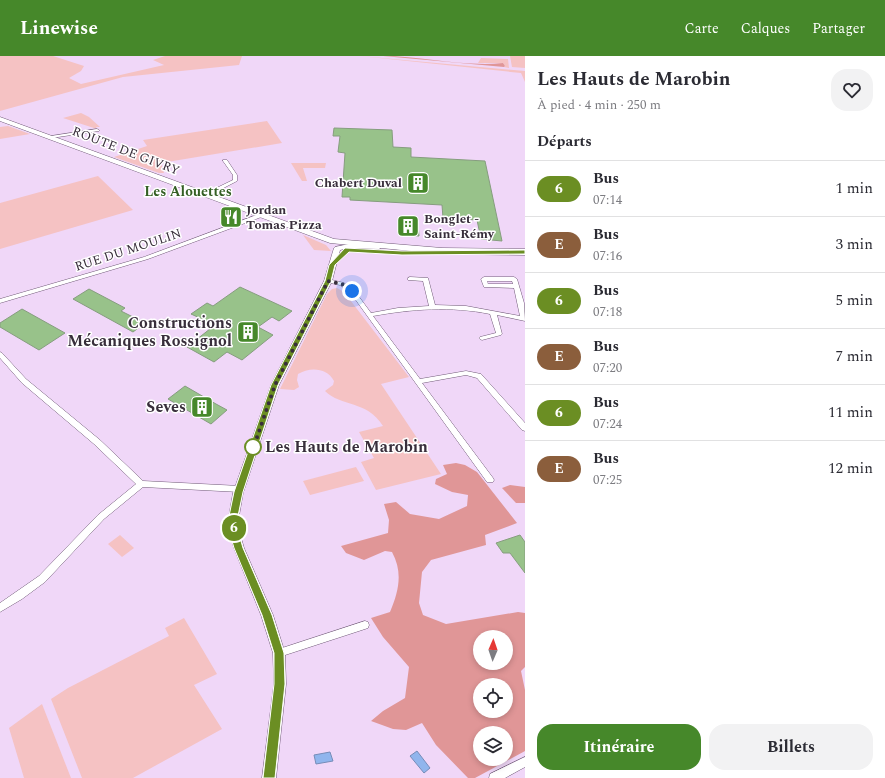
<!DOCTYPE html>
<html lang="fr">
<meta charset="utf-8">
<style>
:root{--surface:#fff;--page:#f2f2f3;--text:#2b2b33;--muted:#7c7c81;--line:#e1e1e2;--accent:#46882a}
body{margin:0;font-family:Spectral,serif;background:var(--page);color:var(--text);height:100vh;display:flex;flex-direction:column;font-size:15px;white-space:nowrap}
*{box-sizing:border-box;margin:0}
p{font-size:13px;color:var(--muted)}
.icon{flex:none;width:22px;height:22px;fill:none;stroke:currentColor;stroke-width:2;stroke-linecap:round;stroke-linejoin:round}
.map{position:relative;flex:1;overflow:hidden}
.drawer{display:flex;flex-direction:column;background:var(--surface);width:360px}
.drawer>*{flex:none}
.badge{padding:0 8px;border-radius:13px;font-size:14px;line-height:26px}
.needle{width:26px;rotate:2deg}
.controls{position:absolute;left:473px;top:574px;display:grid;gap:8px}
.controls a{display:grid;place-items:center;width:40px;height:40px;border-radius:50%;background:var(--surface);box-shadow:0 2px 6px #0003;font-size:20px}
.you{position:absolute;width:20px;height:20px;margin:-10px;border:3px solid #fff;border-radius:50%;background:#1a73e8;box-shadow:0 0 0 6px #1a73e833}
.map>.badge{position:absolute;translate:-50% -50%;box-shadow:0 0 0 2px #fff}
h2{padding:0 12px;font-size:15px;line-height:36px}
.round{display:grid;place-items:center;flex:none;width:42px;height:42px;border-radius:16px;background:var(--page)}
.summary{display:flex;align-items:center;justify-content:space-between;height:68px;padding:0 12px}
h1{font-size:19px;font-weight:700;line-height:30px}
.primary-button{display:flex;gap:8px;margin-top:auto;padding:8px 12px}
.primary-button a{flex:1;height:46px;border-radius:16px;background:var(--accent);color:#fff;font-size:16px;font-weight:700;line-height:46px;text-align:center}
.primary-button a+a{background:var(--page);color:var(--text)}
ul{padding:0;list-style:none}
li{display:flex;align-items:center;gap:12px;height:56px;padding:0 12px;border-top:1px solid var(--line)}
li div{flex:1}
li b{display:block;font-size:15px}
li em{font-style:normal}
li .badge{min-width:44px;font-weight:700;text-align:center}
header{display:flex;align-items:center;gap:24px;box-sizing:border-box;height:56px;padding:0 20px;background:var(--accent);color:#fff}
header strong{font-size:19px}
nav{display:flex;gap:22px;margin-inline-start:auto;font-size:14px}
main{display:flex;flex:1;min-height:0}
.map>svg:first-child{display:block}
</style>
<header>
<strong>Linewise</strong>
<nav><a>Carte</a><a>Calques</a><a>Partager</a></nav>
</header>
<main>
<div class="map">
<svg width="525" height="722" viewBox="0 0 525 722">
<rect width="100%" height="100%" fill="#f0d7f8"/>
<g fill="#f5c2c3">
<polygon points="0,0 53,0 84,10 81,15 69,22 81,28 164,9 153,4 165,0 242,0 239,9 123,21 0,55"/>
<polygon points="360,0 525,15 525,26 521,17"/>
<polygon points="510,0 525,0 525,12 512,11"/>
<polygon points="481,2 508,3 509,12 504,11 505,10 503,7 478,7"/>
<polygon points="81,57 89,61 100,71 96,71 97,73 63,62"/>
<polygon points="267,65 282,87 161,107 164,117 159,117 114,101 147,90 143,84"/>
<polygon points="8,70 30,78 0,83 0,71"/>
<polygon points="291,107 326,107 325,112 303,112 307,125 302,125"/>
<polygon points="98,120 133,154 0,193 0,147"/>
<polygon points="303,179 326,189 331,195 314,194"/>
<path d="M337 232 344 236 409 321 381 328 441 418 376 434 361 406 374 402 359 376 383 370C367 344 341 351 325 335L333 329 334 325C327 311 309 311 298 318L297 324 299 331 294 334 280 333 327 238 332 233Z"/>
<polygon points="356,411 364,425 310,439 303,425"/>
<polygon points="120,479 134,492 122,501 108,488"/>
<polygon points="184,562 217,618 194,629 222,673 133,722 82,722 51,643 68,632 169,580 165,572"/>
<polygon points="42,648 71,722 24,722 9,672"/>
</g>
<g fill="#e09697" fill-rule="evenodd">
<path d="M383 0C422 0 464 11 503 7L505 10 504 11Z"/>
<path d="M456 407 465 409 477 416 517 467 485 479 486 489 431 504 422 516 419 547 423 559 446 568 518 556 525 557V611L521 615 525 634V695L475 722H468L436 689 422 667 406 674 393 673 371 665 383 655 405 642 409 611 383 581 371 562 390 556C399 535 403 516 392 496L385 495 364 504 346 497 341 490 388 477 389 464 384 448 396 446 410 458 439 463 467 450 468 439 452 436 435 428 436 423 447 418 443 409ZM480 581H506V607H480ZM480 629H506V655H480ZM480 677H506V703H480Z"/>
<polygon points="510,429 525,431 525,447 516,447 502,432"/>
</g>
<g fill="#90b5ed" stroke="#768cb8">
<polygon points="417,695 430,712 424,717 410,700"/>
<polygon points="330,696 333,705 316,708 314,699"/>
</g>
<g fill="#98c28a" stroke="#869d7f">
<polygon points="334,72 392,74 393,91 411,92 411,101 485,105 502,185 481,183 477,164 443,162 442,149 350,144 350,141 342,141 345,97 338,96 340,80 333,80"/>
<polygon points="398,165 418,167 419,180 399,179"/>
<polygon points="240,231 292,255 279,265 272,261 258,271 273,279 242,304 227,296 214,306 187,291 215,269 191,258 207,247 213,250"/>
<polygon points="89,233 125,252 121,255 145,267 133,276 73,243"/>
<polygon points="22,253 65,277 39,294 0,271 0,267"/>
<polygon points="185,330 216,348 227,354 211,368 168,343"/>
<polygon points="520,479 525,486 525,517 510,497 503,497 496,487"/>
</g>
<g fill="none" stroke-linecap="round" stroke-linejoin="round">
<g stroke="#715b78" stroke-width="1">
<g id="minor">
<polygon points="97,73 99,74 99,75 51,82 49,81 51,80"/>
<polygon points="223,104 227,104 237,119 237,125 208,140 204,140 204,138 233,124 233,119 223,105"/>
<polygon points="262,157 264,158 264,160 148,203 0,247 0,243 144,201"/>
<path d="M410 221 428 222 435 249 466 250 520 260 514 232 484 231 481 223 484 221H514L517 223 524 247 525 265 497 259 502 278 501 279 482 284 480 283 479 282 480 281 496 277 490 258C451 250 412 253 373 260L420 323 466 315 481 318 525 367V375L522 374 477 322 466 319 422 327 493 422 494 424 493 426H487L350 236 340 229 326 226 325 225 328 223 344 227 354 234 371 257 398 252 429 250 423 225 408 224V222ZM487 225H512L513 228H488Z"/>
<polygon points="0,296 2,297 26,323 100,384 143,425 240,430 243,431 244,433 243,435 240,436 143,431 104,463 45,526 22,543 0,556 0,547 39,520 98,459 136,428 94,388 22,327 0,302"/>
<polygon points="365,565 368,566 369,569 368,572 365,573 279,601 276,600 274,597 276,594 279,593"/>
<polygon points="525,701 525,711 505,722 489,722 490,718"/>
</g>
</g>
<g stroke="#715b78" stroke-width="1">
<polygon id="tertiary" points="349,188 379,189 382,191 379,193 349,192 340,194 332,225 279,329 243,437 239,460 239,475 244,492 273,559 285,597 286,628 276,722 262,722 274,628 273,597 261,559 234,492 229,475 229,460 233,437 271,329 324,225 334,192 335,191"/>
</g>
<g stroke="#715b78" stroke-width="1">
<polygon id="secondary" points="0,61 334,183 442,192 525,193 525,199 442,198 330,187 0,65"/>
</g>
<use href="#minor" fill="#fff" fill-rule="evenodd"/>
<use href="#tertiary" fill="#fff" fill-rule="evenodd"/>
<use href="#secondary" fill="#fff" fill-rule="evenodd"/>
</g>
<polygon fill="#6b8e23" stroke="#fff" points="345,192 402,195 525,194 525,198 402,199 349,196 335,209 331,225 278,329 243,436 238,460 238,475 243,492 272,559 284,597 285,628 275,722 263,722 274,628 274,597 262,559 234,492 229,475 229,460 234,436 271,329 325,225 329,209"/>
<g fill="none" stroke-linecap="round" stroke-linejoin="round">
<polyline stroke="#382e3b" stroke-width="4" stroke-dasharray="0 7.2" points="253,391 253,393 275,329 328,225 342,228 352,235"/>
</g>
<defs>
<g id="building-square" transform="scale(1.15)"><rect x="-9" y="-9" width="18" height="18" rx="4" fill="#46882a" stroke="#fff"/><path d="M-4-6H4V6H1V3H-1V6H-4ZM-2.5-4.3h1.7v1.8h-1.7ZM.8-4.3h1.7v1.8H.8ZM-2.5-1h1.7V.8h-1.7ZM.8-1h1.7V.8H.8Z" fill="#fff"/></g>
<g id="restaurant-square" transform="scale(1.15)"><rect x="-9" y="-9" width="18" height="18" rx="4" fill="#46882a" stroke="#fff"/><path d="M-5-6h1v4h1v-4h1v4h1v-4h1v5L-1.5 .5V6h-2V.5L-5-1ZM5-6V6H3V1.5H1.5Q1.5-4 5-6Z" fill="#fff"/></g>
</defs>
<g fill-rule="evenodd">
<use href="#building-square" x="418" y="127"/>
<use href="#restaurant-square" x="231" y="161"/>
<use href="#building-square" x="408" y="170"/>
<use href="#building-square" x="248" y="276"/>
<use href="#building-square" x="202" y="351"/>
</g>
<circle fill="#fff" stroke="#6b8e23" stroke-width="2" cx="253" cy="391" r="8"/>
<g text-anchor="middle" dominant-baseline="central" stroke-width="3" stroke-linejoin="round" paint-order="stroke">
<g font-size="13" fill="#382e3b" stroke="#fff">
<text transform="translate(126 95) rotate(21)">ROUTE DE GIVRY</text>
<text transform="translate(128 194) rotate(-18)">RUE DU MOULIN</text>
</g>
<g font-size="13" font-weight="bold" fill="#382e3b" stroke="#fff" text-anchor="start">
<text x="402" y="127" text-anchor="end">Chabert Duval</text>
<text x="246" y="154">Jordan<tspan x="246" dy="15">Tomas Pizza</tspan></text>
<text x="424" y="163">Bonglet -<tspan x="424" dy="15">Saint-Rémy</tspan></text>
</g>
<g font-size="14" font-weight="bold" fill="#345f24" stroke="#fff">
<text x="188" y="135">Les Alouettes</text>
</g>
<g font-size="16" font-weight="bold" fill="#382e3b" stroke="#fff" text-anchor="end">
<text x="232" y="267">Constructions<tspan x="232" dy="18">Mécaniques Rossignol</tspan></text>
<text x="186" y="351">Seves</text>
</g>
<g font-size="16" font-weight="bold" fill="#382e3b" stroke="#fff" text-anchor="start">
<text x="265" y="391">Les Hauts de Marobin</text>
</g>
</g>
</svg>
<div class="controls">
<a><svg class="needle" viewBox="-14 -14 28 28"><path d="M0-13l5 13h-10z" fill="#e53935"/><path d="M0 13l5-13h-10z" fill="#7c7c81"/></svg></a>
<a><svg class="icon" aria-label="locate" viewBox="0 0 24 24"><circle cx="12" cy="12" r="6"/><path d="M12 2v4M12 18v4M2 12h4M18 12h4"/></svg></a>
<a><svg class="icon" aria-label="layers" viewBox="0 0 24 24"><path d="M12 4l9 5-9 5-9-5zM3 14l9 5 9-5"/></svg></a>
</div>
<div class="you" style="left:352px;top:235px"></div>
<b class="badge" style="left:234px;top:472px;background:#6b8e23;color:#fff">6</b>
</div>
<section class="drawer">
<div class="summary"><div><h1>Les Hauts de Marobin</h1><p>À pied · 4 min · 250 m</p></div><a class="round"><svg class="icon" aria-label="heart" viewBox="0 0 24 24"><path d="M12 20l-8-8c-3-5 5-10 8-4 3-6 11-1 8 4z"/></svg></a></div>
<h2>Départs</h2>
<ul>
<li><span class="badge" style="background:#6b8e23;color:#fff">6</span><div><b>Bus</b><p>07:14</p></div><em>1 min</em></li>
<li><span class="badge" style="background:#8b5e3c;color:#fff">E</span><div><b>Bus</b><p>07:16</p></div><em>3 min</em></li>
<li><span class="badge" style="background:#6b8e23;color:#fff">6</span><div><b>Bus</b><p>07:18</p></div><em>5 min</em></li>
<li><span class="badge" style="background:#8b5e3c;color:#fff">E</span><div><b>Bus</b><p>07:20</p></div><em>7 min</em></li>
<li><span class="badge" style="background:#6b8e23;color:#fff">6</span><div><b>Bus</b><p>07:24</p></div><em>11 min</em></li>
<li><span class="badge" style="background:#8b5e3c;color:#fff">E</span><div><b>Bus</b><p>07:25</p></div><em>12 min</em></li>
</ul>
<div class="primary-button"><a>Itinéraire</a><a>Billets</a></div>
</section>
</main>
